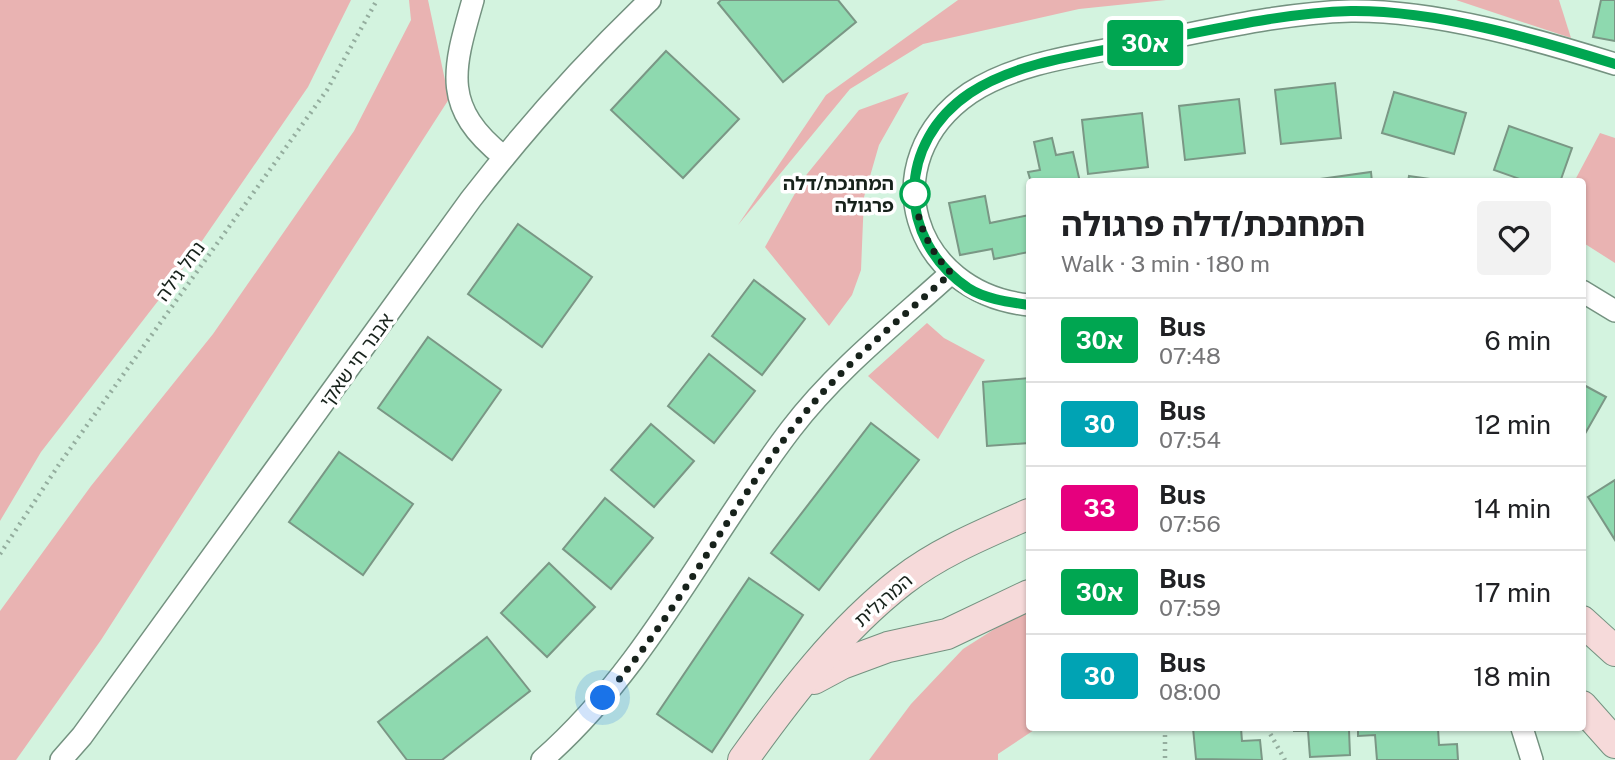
<!DOCTYPE html>
<meta charset="utf-8">
<style>
:root{--surface:#fff;--page:#f2f2f2;--text:#202124;--muted:#757577;--line:#e0e0e0}
body{margin:0;font-family:"Public Sans","Noto Sans Hebrew",sans-serif;background:var(--page);color:var(--text);height:100vh;display:flex;flex-direction:column;font-size:26px;white-space:nowrap}
*{box-sizing:border-box;margin:0}
p{font-size:23px;color:var(--muted)}
.icon{flex:none;width:38px;height:38px;fill:none;stroke:currentColor;stroke-width:2;stroke-linecap:round;stroke-linejoin:round}
.map{position:relative;flex:1;overflow:hidden}
.side{position:absolute;left:1026px;top:178px;width:560px;height:553px;display:flex;flex-direction:column;background:var(--surface);border-radius:7px;box-shadow:0 2px 5px #0004}
.side>*{flex:none}
.badge{padding:0 14px;border-radius:5px;font-size:24px;line-height:46px}
.you{position:absolute;width:35px;height:35px;margin:-18px;border:5px solid #fff;border-radius:50%;background:#1a73e8;box-shadow:0 0 0 10px #1a73e833}
.map>.badge{position:absolute;translate:-50% -50%;box-shadow:0 0 0 4px #fff}
.round{display:grid;place-items:center;flex:none;width:74px;height:74px;border-radius:7px;background:var(--page)}
.headline{display:flex;align-items:center;justify-content:space-between;height:119px;padding:0 35px}
h1{font-size:33px;font-weight:700;line-height:52px}
ul{padding:0;list-style:none}
li{display:flex;align-items:center;gap:21px;height:84px;padding:0 35px;border-top:2px solid var(--line)}
li div{flex:1}
li b{display:block;font-size:26px}
li em{font-style:normal}
li .badge{min-width:77px;font-weight:700;text-align:center}
.map>svg:first-child{display:block}
</style>
<div class="map">
<svg width="1615" height="760" viewBox="0 0 1615 760">
<rect width="100%" height="100%" fill="#d3f3df"/>
<g fill="#e9b3b2">
<polygon points="0,0 351,0 308,87 182,270 41,452 0,521"/>
<polygon points="409,0 428,0 449,99 101,640 16,760 0,760 0,611 91,486 213,334 354,131 411,20"/>
<polygon points="958,0 1166,0 1079,9 923,44 850,89 738,225 826,95"/>
<polygon points="1456,0 1559,0 1571,38"/>
<polygon points="909,92 879,145 864,197 861,270 852,295 829,326 765,247 803,179 859,110"/>
<polygon points="1600,133 1615,138 1615,263 1582,242 1582,182 1574,182"/>
<polygon points="927,323 944,338 985,360 938,439 868,376"/>
<polygon points="1029,607 1029,728 1037,728 998,754 998,760 869,760 911,704 963,649"/>
</g>
<g fill="#8ed9af" stroke="#7a9785" stroke-width="2">
<polygon points="721,0 838,0 856,22 783,82 718,3"/>
<polygon points="1601,0 1615,0 1615,41 1593,37"/>
<polygon points="666,51 739,119 683,178 611,110"/>
<polygon points="1335,83 1341,138 1281,144 1275,90"/>
<polygon points="1394,92 1466,113 1454,154 1382,133"/>
<polygon points="1239,99 1245,153 1185,160 1179,106"/>
<polygon points="1142,113 1148,167 1088,174 1082,120"/>
<polygon points="1509,126 1572,148 1560,182 1528,182 1494,170"/>
<polygon points="1052,138 1056,155 1073,152 1080,182 1031,182 1028,172 1040,170 1034,142"/>
<polygon points="1371,172 1372,182 1307,182 1306,181"/>
<polygon points="1409,176 1451,182 1408,182"/>
<polygon points="985,196 990,223 1029,215 1029,252 994,259 992,249 960,255 949,203"/>
<polygon points="518,224 592,277 542,347 468,294"/>
<polygon points="754,280 805,319 762,375 712,336"/>
<polygon points="428,337 501,390 452,460 378,408"/>
<polygon points="709,354 755,391 714,443 668,406"/>
<polygon points="1029,378 1029,443 987,446 983,382"/>
<polygon points="1582,384 1606,397 1582,439"/>
<polygon points="871,423 919,460 819,590 771,553"/>
<polygon points="651,424 694,461 654,507 611,470"/>
<polygon points="339,452 413,504 363,575 289,522"/>
<polygon points="1615,480 1615,540 1588,497"/>
<polygon points="605,498 653,538 611,589 563,549"/>
<polygon points="549,563 595,607 547,657 501,613"/>
<polygon points="749,578 803,615 712,752 657,714"/>
<polygon points="487,637 530,691 442,760 407,760 378,722"/>
<polygon points="1193,728 1241,728 1242,741 1260,740 1262,760 1196,759"/>
<polygon points="1294,728 1349,730 1350,755 1310,757 1308,731 1294,731"/>
<polygon points="1358,728 1438,728 1439,745 1457,744 1458,760 1377,760 1375,735 1358,736"/>
</g>
<g fill="none" stroke-linecap="round" stroke-linejoin="round">
<g stroke="#749280" stroke-width="24">
<g id="street">
<path d="M473 0C453 70 441 107 504 157"/>
<polyline points="1582,291 1615,311"/>
<path d="M1029 305C912 293 871 161 970 93 1015 63 1080 55 1132 45 1204 32 1278 13 1351 11 1435 10 1535 39 1615 64"/>
<polyline points="1522,728 1532,760"/>
<path d="M61 760 82 736 471 199C526 128 585 62 650 0"/>
<path d="M542 760C648 667 706 540 791 429 836 370 896 323 951 273"/>
</g>
</g>
<g stroke="#749280" stroke-width="32">
<g id="secondary">
<polyline points="1582,621 1615,651"/>
<polyline points="814,679 842,664 888,647 947,634 1029,595"/>
<polyline points="1582,706 1615,743"/>
<path d="M743 760C789 696 839 630 902 581 939 552 986 533 1029 514"/>
</g>
</g>
<g stroke="#94ad9e" stroke-width="4.5" stroke-dasharray="2 5" stroke-linecap="butt">
<polyline points="0,554 60,463 327,90 377,0"/>
<polyline points="1165,728 1165,760"/>
<polyline points="1267,728 1285,760"/>
</g>
<use href="#street" stroke="#fff" stroke-width="21"/>
<use href="#secondary" stroke="#f6dada" stroke-width="30"/>
</g>
<g fill="none" stroke-linecap="round" stroke-linejoin="round">
<g stroke="#fff" stroke-width="16">
<path id="line" d="M1029 305C1009 302 985 299 968 288 895 238 897 142 970 93 1015 63 1079 55 1132 45 1204 32 1278 13 1351 11 1435 10 1535 39 1615 64"/>
</g>
<use href="#line" stroke="#00a651" stroke-width="10"/>
<path stroke="#17221b" stroke-width="7" stroke-dasharray="0 12.6" d="M603 698C677 616 725 515 792 429 837 370 896 323 951 273 928 249 915 220 915 186V194"/>
</g>
<circle fill="#fff" stroke="#00a651" stroke-width="3.5" cx="915" cy="194" r="14"/>
<g text-anchor="middle" dominant-baseline="central" stroke-width="7" stroke-linejoin="round" paint-order="stroke">
<g font-size="19" font-weight="bold" fill="#17221b" stroke="#fff" text-anchor="end">
<text x="894" y="183">המחנכת/דלה<tspan x="894" dy="22">פרגולה</tspan></text>
</g>
<g font-size="19" fill="#17221b" stroke="#fff">
<text transform="translate(180 271) rotate(-54)">נחל גילה</text>
<text transform="translate(356 360) rotate(-54)">אבנר חי שאקי</text>
<text transform="translate(883 600) rotate(-41)">המרגלית</text>
</g>
</g>
</svg>
<div class="you" style="left:603px;top:698px"></div>
<b class="badge" style="left:1145px;top:43px;background:#00a651;color:#fff">30א</b>
<section class="side">
<div class="headline"><div><h1>המחנכת/דלה פרגולה</h1><p>Walk · 3 min · 180 m</p></div><a class="round"><svg class="icon" aria-label="heart" viewBox="0 0 24 24"><path d="M12 20l-8-8c-3-5 5-10 8-4 3-6 11-1 8 4z"/></svg></a></div>
<ul>
<li><span class="badge" style="background:#00a651;color:#fff">30א</span><div><b>Bus</b><p>07:48</p></div><em>6 min</em></li>
<li><span class="badge" style="background:#00a3b4;color:#fff">30</span><div><b>Bus</b><p>07:54</p></div><em>12 min</em></li>
<li><span class="badge" style="background:#e6007e;color:#fff">33</span><div><b>Bus</b><p>07:56</p></div><em>14 min</em></li>
<li><span class="badge" style="background:#00a651;color:#fff">30א</span><div><b>Bus</b><p>07:59</p></div><em>17 min</em></li>
<li><span class="badge" style="background:#00a3b4;color:#fff">30</span><div><b>Bus</b><p>08:00</p></div><em>18 min</em></li>
</ul>
</section>
</div>
